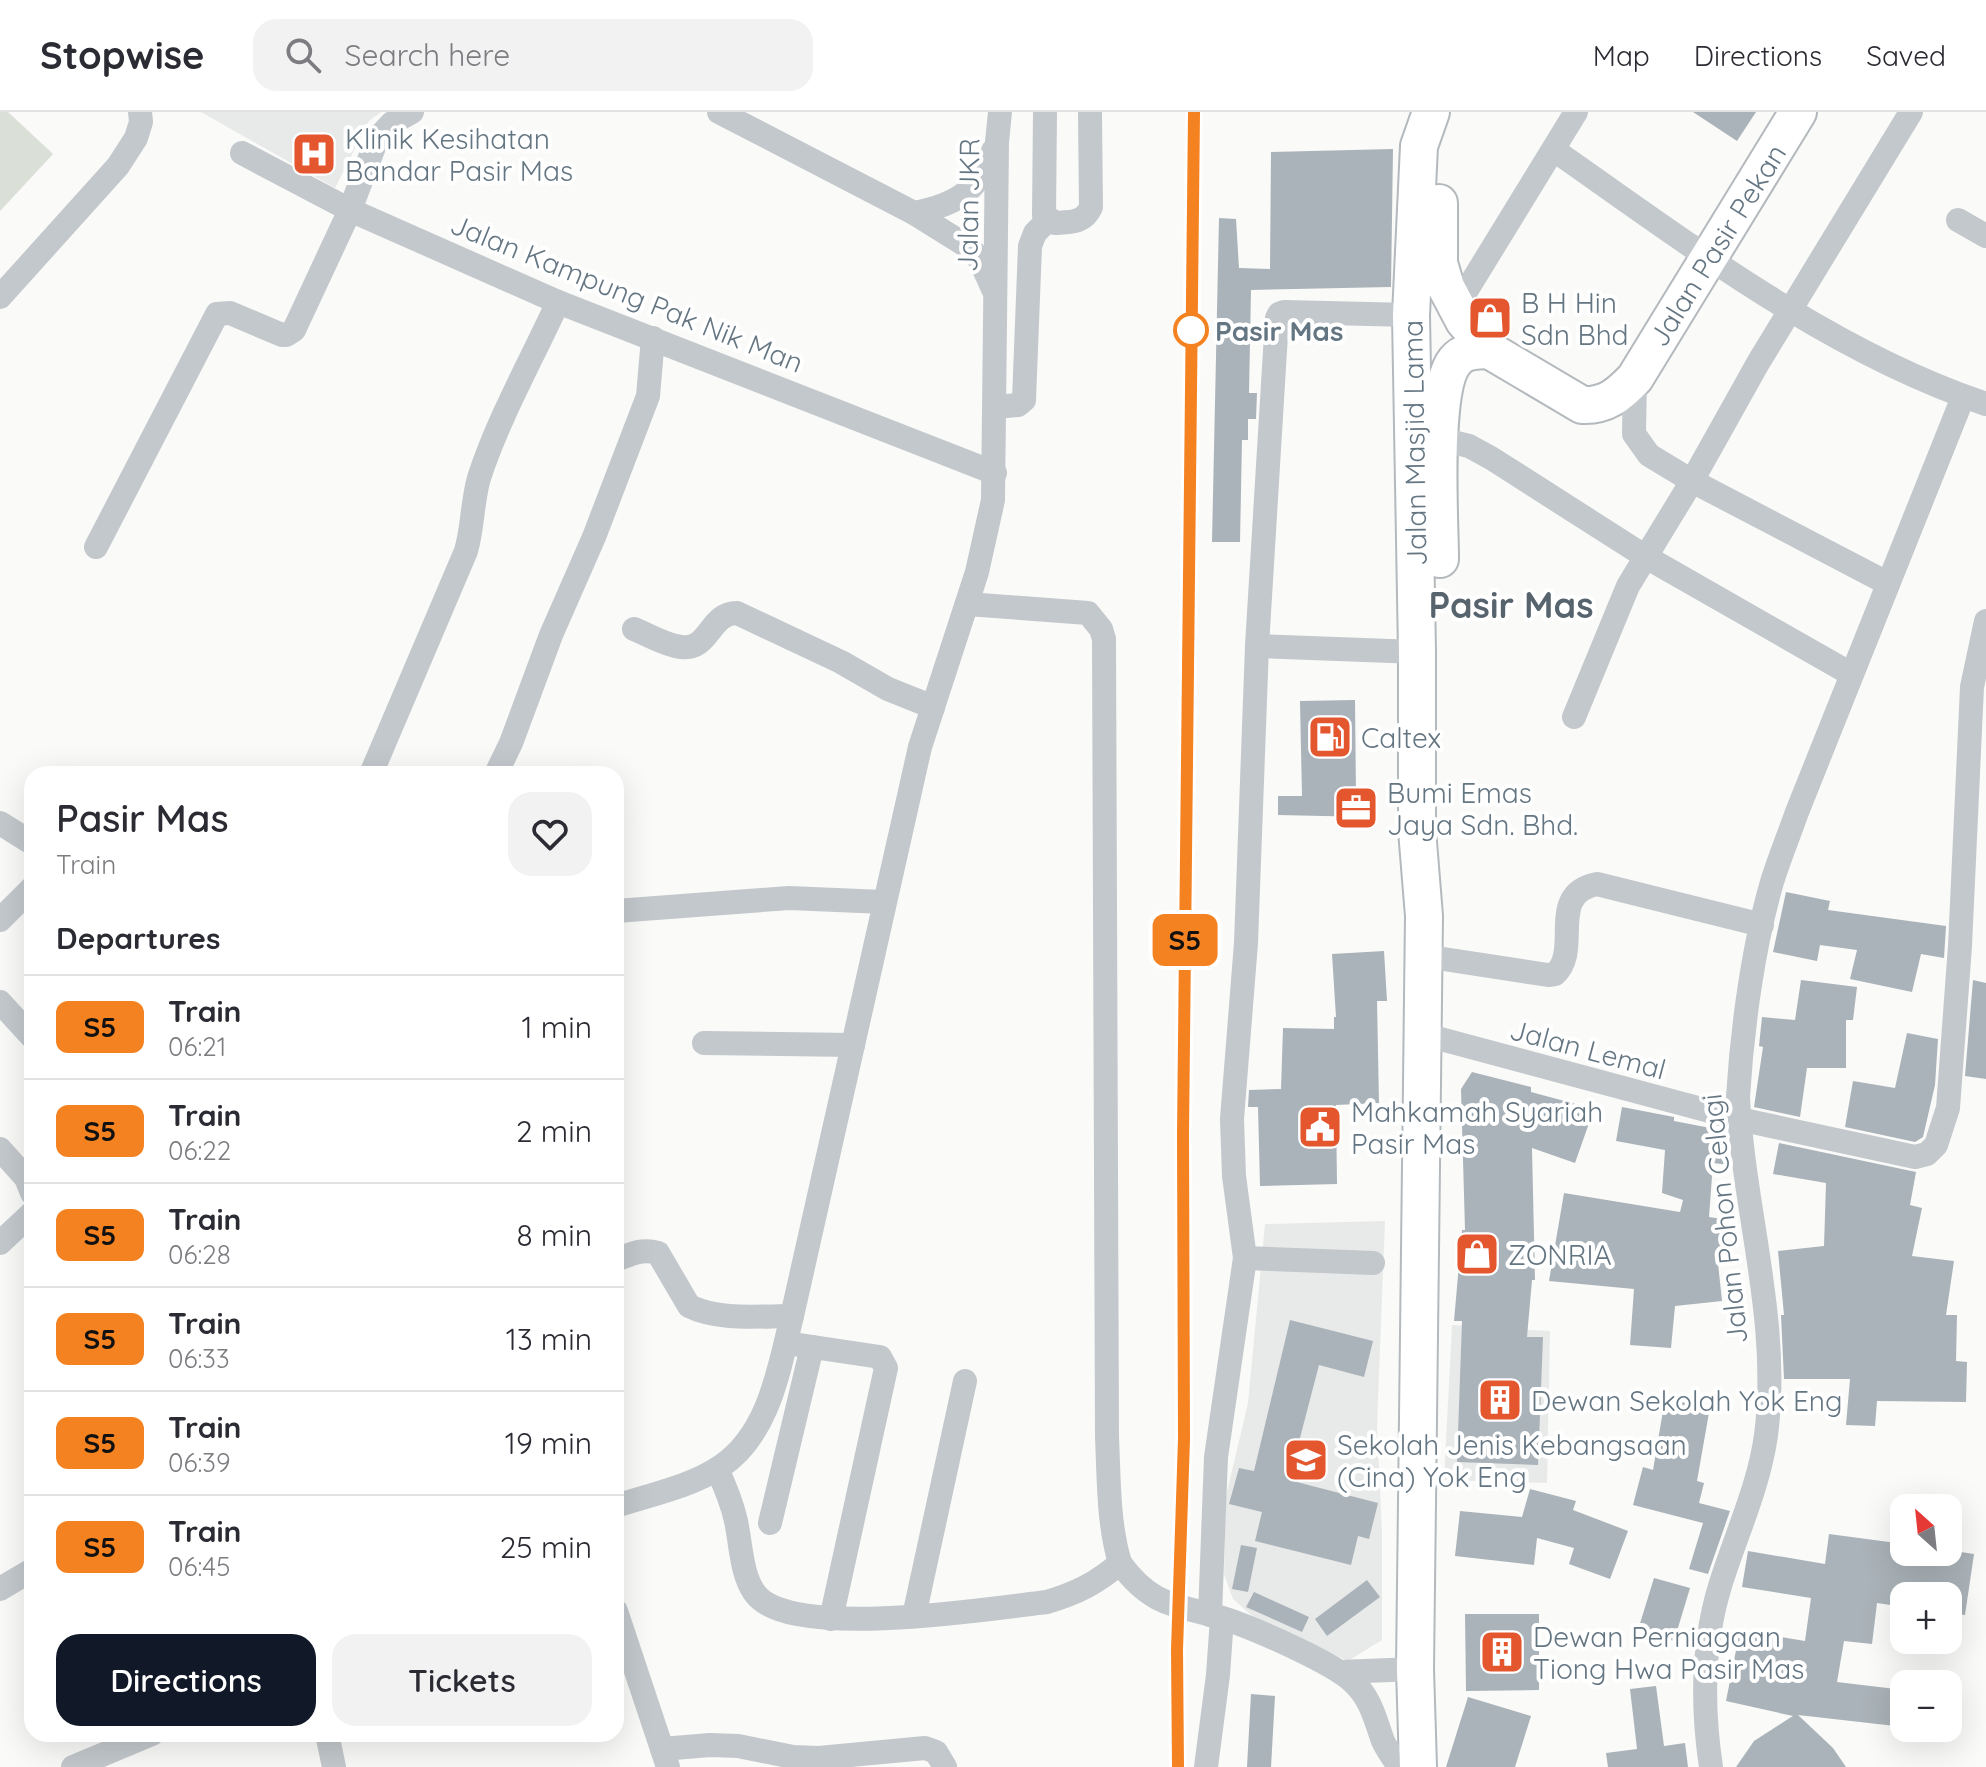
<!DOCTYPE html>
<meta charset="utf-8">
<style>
:root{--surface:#fff;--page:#f2f2f3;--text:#2b2b33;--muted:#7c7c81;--line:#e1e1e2;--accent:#111827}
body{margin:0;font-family:Quicksand,sans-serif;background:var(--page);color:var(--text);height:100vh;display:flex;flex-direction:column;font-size:30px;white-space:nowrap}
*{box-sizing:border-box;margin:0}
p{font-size:26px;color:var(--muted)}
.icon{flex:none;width:44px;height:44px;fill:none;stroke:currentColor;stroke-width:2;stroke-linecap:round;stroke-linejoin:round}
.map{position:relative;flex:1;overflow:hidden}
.side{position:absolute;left:24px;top:654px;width:600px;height:976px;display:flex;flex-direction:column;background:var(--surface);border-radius:24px;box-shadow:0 8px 32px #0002}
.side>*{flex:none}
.badge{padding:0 16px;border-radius:12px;font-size:28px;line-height:52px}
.needle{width:52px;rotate:333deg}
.fabs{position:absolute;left:1890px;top:1382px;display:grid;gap:16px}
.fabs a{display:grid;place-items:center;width:72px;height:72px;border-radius:16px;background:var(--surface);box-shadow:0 8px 32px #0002;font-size:40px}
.map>.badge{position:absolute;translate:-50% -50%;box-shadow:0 0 0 4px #fff}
h2{padding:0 32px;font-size:30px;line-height:72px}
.round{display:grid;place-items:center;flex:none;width:84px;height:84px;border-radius:24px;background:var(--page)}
.headline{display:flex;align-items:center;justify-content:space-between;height:136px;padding:0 32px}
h1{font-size:38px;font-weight:600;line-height:60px}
.action{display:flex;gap:16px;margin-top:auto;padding:16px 32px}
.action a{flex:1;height:92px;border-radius:24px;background:var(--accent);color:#fff;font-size:32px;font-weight:600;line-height:92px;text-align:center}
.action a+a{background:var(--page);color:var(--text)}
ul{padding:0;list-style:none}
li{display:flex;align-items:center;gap:24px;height:104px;padding:0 32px;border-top:2px solid var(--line)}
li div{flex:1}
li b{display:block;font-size:30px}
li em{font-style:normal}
li .badge{min-width:88px;font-weight:700;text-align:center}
header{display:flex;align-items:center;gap:48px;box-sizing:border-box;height:112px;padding:0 40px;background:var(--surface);border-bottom:2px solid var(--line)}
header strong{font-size:38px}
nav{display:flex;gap:44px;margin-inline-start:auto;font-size:28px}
.search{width:560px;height:72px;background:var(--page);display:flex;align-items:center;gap:20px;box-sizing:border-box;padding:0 28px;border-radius:24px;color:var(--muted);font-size:30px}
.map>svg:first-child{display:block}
</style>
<header>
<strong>Stopwise</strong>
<div class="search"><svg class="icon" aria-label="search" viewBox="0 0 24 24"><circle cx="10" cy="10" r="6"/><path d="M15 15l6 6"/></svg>Search here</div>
<nav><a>Map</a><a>Directions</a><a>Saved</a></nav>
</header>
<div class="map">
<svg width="1986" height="1655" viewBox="0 0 1986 1655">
<rect width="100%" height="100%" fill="#fafaf8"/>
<g fill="#e8e9e9">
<polygon points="201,0 381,0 369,9 335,76"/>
<polygon points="1385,1109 1377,1313 1382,1421 1382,1528 1348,1549 1251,1503 1233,1487 1224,1462 1226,1384 1248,1291 1265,1112"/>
<polygon points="1452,1213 1550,1219 1547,1371 1444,1368"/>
</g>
<polygon fill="#dadfd7" points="0,0 8,0 53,42 0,99"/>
<g fill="#aab3b9">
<polygon points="1693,0 1756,0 1737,29"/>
<polygon points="1393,37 1391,175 1251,178 1249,281 1257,281 1256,307 1248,307 1248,328 1242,328 1240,430 1212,430 1219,106 1236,107 1239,156 1270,157 1271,40"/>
<polygon points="1355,588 1356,685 1369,685 1369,705 1278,703 1278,684 1302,684 1300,589"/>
<polygon points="1786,780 1830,789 1828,798 1946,814 1944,846 1921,842 1912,880 1850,867 1857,838 1820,833 1817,849 1773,840"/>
<polygon points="1384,839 1387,889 1377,889 1379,991 1336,993 1337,1072 1260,1074 1258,995 1248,995 1249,978 1281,977 1283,916 1334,917 1334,905 1336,905 1332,842"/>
<polygon points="1801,868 1857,875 1853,908 1846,908 1846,956 1807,956 1800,1005 1754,995 1763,935 1759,934 1762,905 1795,908"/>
<polygon points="1973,868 1986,871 1986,967 1965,964"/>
<polygon points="1907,921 1938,927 1935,973 1923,1025 1915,1030 1845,1015 1853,969 1895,976"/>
<polygon points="1472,960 1531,975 1531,980 1594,997 1575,1051 1532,1036 1535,1168 1532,1168 1527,1225 1543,1225 1538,1353 1457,1350 1462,1209 1454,1209 1462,1118 1465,1118 1461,977"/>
<polygon points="1622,995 1674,1005 1674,1009 1726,1019 1729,1053 1713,1051 1709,1105 1729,1108 1723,1143 1717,1142 1722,1189 1675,1194 1671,1236 1630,1233 1634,1177 1549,1169 1564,1081 1680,1100 1683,1088 1662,1081 1665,1038 1616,1029"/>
<polygon points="1779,1031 1916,1060 1910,1093 1922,1096 1912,1144 1954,1149 1946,1203 1957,1203 1956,1249 1967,1250 1966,1290 1877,1289 1875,1314 1846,1313 1850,1267 1784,1267 1781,1203 1784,1203 1778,1139 1824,1134 1826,1071 1773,1062"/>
<polygon points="1290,1208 1373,1229 1364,1265 1319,1253 1289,1368 1378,1391 1369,1427 1358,1424 1351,1453 1255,1429 1262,1400 1229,1392 1239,1356 1254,1359"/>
<polygon points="1665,1287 1710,1295 1697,1369 1704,1371 1699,1391 1730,1399 1708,1462 1689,1457 1703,1411 1633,1393 1643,1355 1653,1358"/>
<polygon points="1530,1377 1576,1389 1573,1398 1628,1419 1610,1467 1569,1452 1574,1436 1537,1426 1534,1453 1455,1444 1460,1399 1522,1405"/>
<polygon points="1829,1422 1904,1432 1904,1440 1948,1438 1974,1442 1965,1503 1948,1501 1948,1484 1904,1484 1904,1495 1877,1491 1872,1532 1844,1529 1837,1570 1904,1578 1904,1615 1798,1603 1833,1636 1846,1655 1736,1655 1754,1629 1793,1604 1726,1589 1740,1518 1805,1529 1811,1486 1742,1475 1748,1439 1825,1452"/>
<polygon points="1241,1433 1257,1436 1248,1480 1232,1477"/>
<polygon points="1654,1466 1690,1476 1674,1529 1638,1518"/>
<polygon points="1367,1468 1380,1485 1327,1524 1315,1507"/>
<polygon points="1254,1480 1309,1505 1302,1520 1246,1495"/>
<polygon points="1465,1502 1539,1502 1539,1578 1466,1579"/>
<polygon points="1656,1574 1664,1634 1685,1631 1688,1655 1608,1655 1606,1641 1637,1637 1630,1577"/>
<polygon points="1251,1582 1275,1584 1271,1655 1247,1655"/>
<polygon points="1468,1585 1531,1604 1515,1655 1446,1655"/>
</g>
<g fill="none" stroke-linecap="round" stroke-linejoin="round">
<g stroke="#b4b9bd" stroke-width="40">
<g id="highway">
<path d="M1439 91V151L1446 175 1464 209 1489 238 1582 293C1606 294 1619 283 1635 266L1798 0"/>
<path d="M1440 447C1440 407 1431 278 1455 249 1464 238 1475 239 1489 238"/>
<polyline points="1418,1655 1415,1557 1424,804 1417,718 1417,540 1411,203 1419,34 1431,0"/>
</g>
</g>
<g stroke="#c3c8cc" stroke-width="24">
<polyline points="719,0 914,101 970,136 980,148 993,177"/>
<path d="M1045 0 1044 103 1055 111C1071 110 1084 111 1091 95L1090 0"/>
<path d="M1554 38C1687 131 1830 240 1986 292"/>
<polyline points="242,41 350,98 558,190 995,361"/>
<path d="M914 101C955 93 978 80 993 39"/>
<polyline points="1958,108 1986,124"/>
<polyline points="0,185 118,54 136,26 141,10 140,0"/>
<polyline points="1457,194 1576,0"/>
<polyline points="1411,203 1284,200 1279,202 1277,206 1257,534 1417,540"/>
<polyline points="1635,266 1634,322 1649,343 1692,369 1887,471"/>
<polyline points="996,295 1018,293 1024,288 1030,134 1035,121 1048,108"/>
<polyline points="1440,327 1469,334 1491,346 1646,445 1851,562"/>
<polyline points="96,435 217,202 230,201 282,223 286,223 294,218 350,98 377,27 392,11 412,0"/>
<path d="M634 517C649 523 665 533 681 535 710 539 709 501 737 501L841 550 888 577 933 595"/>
<polyline points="1574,605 1628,474 1692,369 1758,251 1911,0"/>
<path d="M371 662 466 439C473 415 472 390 479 366 498 307 532 247 558 190"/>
<polyline points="496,662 511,631 551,523 594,425 648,284 653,226"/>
<polyline points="0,711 32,731"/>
<polyline points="616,799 789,786 884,790"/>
<polyline points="0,808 32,776"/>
<path d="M1424 844 1548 863 1555 862C1582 838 1546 782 1597 772L1762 813"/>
<polyline points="0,890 32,925"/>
<polyline points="1422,922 1739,1007 1915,1045 1927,1042 1936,1033 1948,996 1960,834 1972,575 1986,509"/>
<polyline points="704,931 853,933"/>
<polyline points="0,1037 26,1066 32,1081"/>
<polyline points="0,1131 32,1101"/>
<polyline points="1245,1146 1373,1151"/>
<path d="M616 1148C631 1142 642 1136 658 1141L689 1194C719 1209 760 1204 792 1204"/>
<polyline points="786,1231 880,1245 886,1256 831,1507"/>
<path d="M717 1357C725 1374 732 1391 736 1409 741 1432 741 1461 754 1480 786 1530 993 1496 1047 1490 1077 1481 1097 1471 1120 1451 1108 1411 1109 1367 1107 1325L1104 527 1101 517 1088 501 967 492"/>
<path d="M616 1394C649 1383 690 1375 720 1355 769 1323 779 1257 792 1204L920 635 977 460 993 388 997 30 1000 0"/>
<polyline points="770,1411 812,1235"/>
<path d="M1120 1451C1157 1502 1185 1491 1237 1511 1264 1521 1332 1551 1352 1569 1371 1586 1375 1607 1383 1629 1387 1638 1394 1647 1399 1655"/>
<polyline points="0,1477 32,1458"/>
<polyline points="616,1499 668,1655"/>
<polyline points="1210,1503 1216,1345 1245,1146 1234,1064 1232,1007 1246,831 1257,534"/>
<polyline points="914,1504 965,1269"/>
<polyline points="1340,1560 1415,1557"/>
<polyline points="327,1622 334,1655"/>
<polyline points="662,1637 710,1633 738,1634 793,1645 819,1646 925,1636 936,1640 945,1655"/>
<polyline points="73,1655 152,1622"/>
<polyline points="1206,1655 1218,1563 1222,1506"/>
<path d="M1711 1655C1702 1595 1702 1533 1720 1474 1735 1425 1759 1375 1766 1323 1781 1209 1743 1097 1738 985 1742 918 1753 835 1772 770 1779 747 1789 723 1797 700L1963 285"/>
</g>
<use href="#highway" stroke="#fff" stroke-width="36"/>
<polyline stroke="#a2aab0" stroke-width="6" stroke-dasharray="12 6" stroke-linecap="butt" points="1178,1655 1177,1538 1184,1327 1183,1022 1194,0"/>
</g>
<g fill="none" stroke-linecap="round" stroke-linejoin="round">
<g stroke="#fff" stroke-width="18">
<polyline id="line" points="1178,1655 1177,1538 1184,1327 1183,1022 1194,0"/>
</g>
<use href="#line" stroke="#f58220" stroke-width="12"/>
</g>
<defs>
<g id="hospital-square" transform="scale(2.3)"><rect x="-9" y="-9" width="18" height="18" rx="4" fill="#e4572e" stroke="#fff"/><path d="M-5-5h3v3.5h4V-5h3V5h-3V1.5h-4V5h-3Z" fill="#fff"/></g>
<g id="shop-square" transform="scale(2.3)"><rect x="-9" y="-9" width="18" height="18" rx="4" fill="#e4572e" stroke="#fff"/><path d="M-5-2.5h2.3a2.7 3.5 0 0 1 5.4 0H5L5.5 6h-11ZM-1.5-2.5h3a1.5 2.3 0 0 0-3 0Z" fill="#fff"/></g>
<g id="fuel-square" transform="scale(2.3)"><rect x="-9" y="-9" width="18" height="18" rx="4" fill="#e4572e" stroke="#fff"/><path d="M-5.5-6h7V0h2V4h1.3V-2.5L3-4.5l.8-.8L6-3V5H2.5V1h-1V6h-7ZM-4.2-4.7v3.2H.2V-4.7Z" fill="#fff"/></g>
<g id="office-square" transform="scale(2.3)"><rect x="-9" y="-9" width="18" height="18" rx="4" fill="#e4572e" stroke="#fff"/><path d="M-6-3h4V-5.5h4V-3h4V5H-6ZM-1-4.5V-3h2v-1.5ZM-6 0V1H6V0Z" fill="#fff"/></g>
<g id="civic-square" transform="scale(2.3)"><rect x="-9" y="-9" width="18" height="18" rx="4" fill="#e4572e" stroke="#fff"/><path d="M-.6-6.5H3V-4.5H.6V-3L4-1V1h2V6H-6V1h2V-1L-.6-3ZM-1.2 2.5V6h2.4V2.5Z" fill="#fff"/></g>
<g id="building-square" transform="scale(2.3)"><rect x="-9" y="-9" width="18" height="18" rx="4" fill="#e4572e" stroke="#fff"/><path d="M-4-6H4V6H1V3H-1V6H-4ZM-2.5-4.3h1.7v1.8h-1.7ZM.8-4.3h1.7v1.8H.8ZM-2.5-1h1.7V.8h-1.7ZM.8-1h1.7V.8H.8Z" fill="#fff"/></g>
<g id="school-square" transform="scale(2.3)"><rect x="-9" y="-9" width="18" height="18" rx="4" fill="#e4572e" stroke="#fff"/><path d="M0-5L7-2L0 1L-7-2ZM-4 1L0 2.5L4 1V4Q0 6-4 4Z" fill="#fff"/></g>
</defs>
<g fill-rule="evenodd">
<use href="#hospital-square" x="314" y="42"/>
<use href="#shop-square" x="1490" y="206"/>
<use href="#fuel-square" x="1330" y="625"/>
<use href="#office-square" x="1356" y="696"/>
<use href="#civic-square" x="1320" y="1015"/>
<use href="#shop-square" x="1477" y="1142"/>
<use href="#building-square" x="1500" y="1288"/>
<use href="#school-square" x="1306" y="1348"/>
<use href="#building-square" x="1502" y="1540"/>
</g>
<circle fill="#fff" stroke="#f58220" stroke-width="4" cx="1191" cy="218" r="16"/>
<g text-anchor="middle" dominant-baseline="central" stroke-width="8" stroke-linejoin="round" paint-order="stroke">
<g font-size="28" fill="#657683" stroke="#fff" text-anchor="start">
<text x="345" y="26">Klinik Kesihatan<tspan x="345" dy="32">Bandar Pasir Mas</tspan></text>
<text x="1521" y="190">B H Hin<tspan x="1521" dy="32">Sdn Bhd</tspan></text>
<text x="1361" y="625">Caltex</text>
<text x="1387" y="680">Bumi Emas<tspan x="1387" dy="32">Jaya Sdn. Bhd.</tspan></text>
<text x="1351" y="999">Mahkamah Syariah<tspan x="1351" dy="32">Pasir Mas</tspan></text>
<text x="1508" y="1142">ZONRIA</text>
<text x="1531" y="1288">Dewan Sekolah Yok Eng</text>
<text x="1337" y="1332">Sekolah Jenis Kebangsaan<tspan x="1337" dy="32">(Cina) Yok Eng</tspan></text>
<text x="1533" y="1524">Dewan Perniagaan<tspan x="1533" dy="32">Tiong Hwa Pasir Mas</tspan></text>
</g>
<g font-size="28" fill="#657683" stroke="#fff">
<text transform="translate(968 93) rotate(-89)">Jalan JKR</text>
<text transform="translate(1717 133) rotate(-58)">Jalan Pasir Pekan</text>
<text transform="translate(627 181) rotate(22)">Jalan Kampung Pak Nik Man</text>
<text transform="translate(1414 331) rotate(-91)">Jalan Masjid Lama</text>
<text transform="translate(1588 937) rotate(15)">Jalan Lemal</text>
<text transform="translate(1724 1107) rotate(-96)">Jalan Pohon Celagi</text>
</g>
<g font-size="28" font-weight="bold" fill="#657683" stroke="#fff" text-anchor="start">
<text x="1215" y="218">Pasir Mas</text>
</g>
<g font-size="36" font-weight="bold" fill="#57646e" stroke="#fff">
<text x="1511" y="492">Pasir Mas</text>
</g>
</g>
</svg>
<div class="fabs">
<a><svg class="needle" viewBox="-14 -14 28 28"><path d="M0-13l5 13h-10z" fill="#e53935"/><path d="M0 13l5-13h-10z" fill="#7c7c81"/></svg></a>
<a>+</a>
<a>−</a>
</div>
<b class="badge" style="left:1185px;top:828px;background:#f58220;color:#111">S5</b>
<section class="side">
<div class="headline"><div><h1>Pasir Mas</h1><p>Train</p></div><a class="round"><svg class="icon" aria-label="heart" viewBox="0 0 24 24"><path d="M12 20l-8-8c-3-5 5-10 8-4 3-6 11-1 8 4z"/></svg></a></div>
<h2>Departures</h2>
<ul>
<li><span class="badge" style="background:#f58220;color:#111">S5</span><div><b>Train</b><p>06:21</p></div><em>1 min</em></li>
<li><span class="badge" style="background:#f58220;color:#111">S5</span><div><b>Train</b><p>06:22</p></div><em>2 min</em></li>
<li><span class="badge" style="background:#f58220;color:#111">S5</span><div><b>Train</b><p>06:28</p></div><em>8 min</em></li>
<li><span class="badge" style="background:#f58220;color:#111">S5</span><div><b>Train</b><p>06:33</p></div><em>13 min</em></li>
<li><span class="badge" style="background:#f58220;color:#111">S5</span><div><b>Train</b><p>06:39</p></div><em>19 min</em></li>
<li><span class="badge" style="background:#f58220;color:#111">S5</span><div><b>Train</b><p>06:45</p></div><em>25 min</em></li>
</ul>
<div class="action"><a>Directions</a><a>Tickets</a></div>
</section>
</div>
